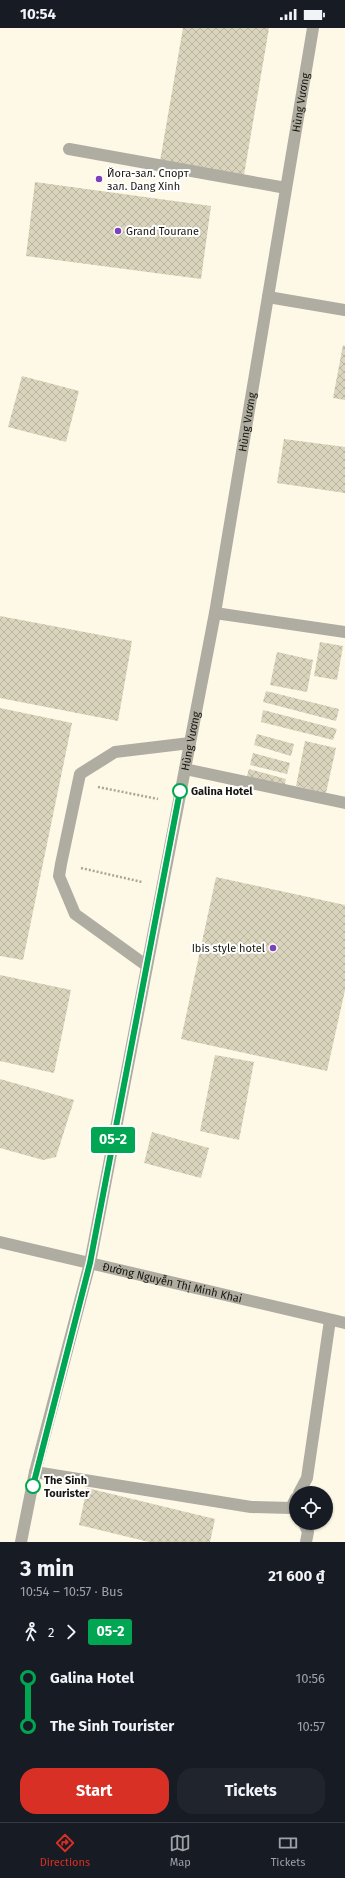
<!DOCTYPE html>
<meta charset="utf-8">
<style>
:root{--surface:#171b24;--page:#20242c;--text:#f1f3f6;--muted:#9ea1a6;--line:#363941;--accent:#d93025}
body{margin:0;font-family:"Fira Sans",sans-serif;background:var(--page);color:var(--text);height:100vh;display:flex;flex-direction:column;font-size:15px;white-space:nowrap}
*{box-sizing:border-box;margin:0}
p{font-size:13px;color:var(--muted)}
.icon{flex:none;width:22px;height:22px;fill:none;stroke:currentColor;stroke-width:2;stroke-linecap:round;stroke-linejoin:round}
.map{position:relative;height:1514px;overflow:hidden}
.side{display:flex;flex-direction:column;background:var(--surface);flex:1}
.side>*{flex:none}
.badge{padding:0 8px;border-radius:3px;font-size:14px;line-height:26px}
.controls{position:absolute;left:289px;top:1458px;display:grid;gap:8px}
.controls a{display:grid;place-items:center;width:44px;height:44px;border-radius:50%;background:var(--surface);box-shadow:0 1px 3px #0004;font-size:20px}
.map>.badge{position:absolute;translate:-50% -50%;box-shadow:0 0 0 2px #fff}
.legs{display:flex;align-items:center;gap:6px;height:44px;padding:0 20px;font-size:13px}
.legs p{margin-inline-start:auto}
.summary{display:flex;align-items:center;justify-content:space-between;height:68px;padding:0 20px}
h1{font-size:22px;font-weight:700;line-height:30px}
.action{display:flex;gap:8px;margin-top:auto;padding:8px 20px}
.action a{flex:1;height:46px;border-radius:16px;background:var(--accent);color:#fff;font-size:16px;font-weight:700;line-height:46px;text-align:center}
.action a+a{background:var(--page);color:var(--text)}
ul{padding:0 20px;list-style:none}
li{display:flex;align-items:center;gap:14px;height:48px;font-size:15px}
li i{display:grid;place-items:center;width:6px;height:100%;margin:0 5px;background:currentColor}
li i::after{content:'';width:10px;height:10px;margin:-5px;border:3px solid;border-radius:50%;background:var(--surface)}
li p{margin-inline-start:auto}
li:first-child i{background:linear-gradient(#0000 50%,currentColor 0)}
li:last-child i{background:linear-gradient(currentColor 50%,#0000 0)}
.status{display:flex;justify-content:space-between;align-items:center;height:28px;padding:0 20px;background:var(--surface);direction:ltr}
.status svg{height:11px;fill:currentColor}
.tab-bar{display:flex;justify-content:space-around;align-items:center;height:56px;border-top:1px solid var(--line);background:var(--surface);font-size:11px;color:var(--muted)}
.tab-bar a{display:grid;justify-items:center;gap:2px}
.tab-bar .current{color:var(--accent)}
.map>svg:first-child{display:block}
</style>
<div class="status"><b>10:54</b><svg viewBox="0 0 49 12"><path d="M0 12V9h3v3zM5 12V6h3v6zM10 12V3h3v9zM15 12V0h3v12zM26 1h20v11H26zM47 4h2v5h-2z"/></svg></div>
<div class="map">
<svg width="345" height="1514" viewBox="0 0 345 1514">
<defs>
<pattern id="building-cross-hatch" width="8" height="8" patternUnits="userSpaceOnUse"><rect width="8" height="8" fill="#dad4bd"/><path d="M0 0l8 8M0 8l8-8" fill="none" stroke="#bab5a1"/></pattern>
</defs>
<rect width="100%" height="100%" fill="#fef9e6"/>
<g fill="url(#building-cross-hatch)">
<polygon points="183,0 269,0 244,147 160,133"/>
<polygon points="35,154 211,178 201,251 26,228"/>
<polygon points="343,317 345,318 345,372 333,370"/>
<polygon points="22,348 79,363 66,414 8,399"/>
<polygon points="284,411 345,419 345,465 277,455"/>
<polygon points="0,588 132,613 118,693 0,670"/>
<polygon points="320,614 343,618 337,652 314,648"/>
<polygon points="277,624 313,632 307,664 270,657"/>
<polygon points="266,663 339,681 336,693 263,674"/>
<polygon points="0,680 72,695 23,932 0,928"/>
<polygon points="263,682 337,701 333,712 261,694"/>
<polygon points="257,706 294,716 291,728 254,717"/>
<polygon points="305,713 336,720 326,765 296,758"/>
<polygon points="253,725 290,735 287,746 250,737"/>
<polygon points="249,741 286,751 284,760 246,751"/>
<polygon points="216,849 345,877 345,962 327,1043 181,1011"/>
<polygon points="0,947 71,962 54,1045 0,1033"/>
<polygon points="215,1027 254,1034 239,1112 200,1103"/>
<polygon points="0,1051 74,1072 56,1129 43,1132 0,1120"/>
<polygon points="152,1104 209,1120 201,1150 144,1135"/>
<polygon points="87,1460 215,1491 210,1514 149,1514 79,1497"/>
</g>
<g fill="none" stroke-linecap="round" stroke-linejoin="round">
<g stroke="#aaa697" stroke-width="2.5" stroke-dasharray="2 2" stroke-linecap="butt">
<polyline points="98,759 158,771"/>
<polyline points="81,840 142,854"/>
</g>
<g stroke="#afaca2" stroke-width="12">
<polyline points="69,121 286,160"/>
<polyline points="268,269 345,282"/>
<polyline points="147,938 75,886 59,848 61,836 80,746 115,724 190,715"/>
<polyline points="35,1444 251,1479 291,1480 296,1470"/>
<polyline points="299,1465 307,1450 330,1292"/>
<polyline points="304,1495 308,1504 306,1514"/>
</g>
<g stroke="#afaca2" stroke-width="12">
<polyline points="215,585 345,604"/>
<polyline points="185,741 345,775"/>
</g>
<g stroke="#afaca2" stroke-width="12">
<path id="s1" d="M0 1214 345 1295"/>
<path id="s2" d="M21 1514 35 1444 90 1235 215 585 313 0"/>
</g>
</g>
<g fill="none" stroke-linecap="round" stroke-linejoin="round">
<g stroke="#fff" stroke-width="9">
<polyline id="line-1" points="33,1458 90,1235 180,763"/>
</g>
<use href="#line-1" stroke="#00a651" stroke-width="6"/>
</g>
<g fill="#7d42b8" stroke="#fff" stroke-width="1.5">
<circle cx="99" cy="151" r="4"/>
<circle cx="118" cy="203" r="4"/>
<circle cx="273" cy="920" r="4"/>
</g>
<g fill="#fff" stroke="#00a651" stroke-width="2">
<circle cx="180" cy="763" r="7"/>
<circle cx="33" cy="1458" r="7"/>
</g>
<g text-anchor="middle" dominant-baseline="central" stroke-width="4" stroke-linejoin="round" paint-order="stroke">
<g font-size="11" fill="#18160e" stroke="#fff">
<text stroke="none"><textPath href="#s2" startOffset="1467">Hùng Vương</textPath></text>
<text stroke="none"><textPath href="#s2" startOffset="1143">Hùng Vương</textPath></text>
<text stroke="none"><textPath href="#s2" startOffset="819">Hùng Vương</textPath></text>
<text stroke="none"><textPath href="#s1" startOffset="177">Đường Nguyễn Thị Minh Khai</textPath></text>
</g>
<g font-size="11" fill="#18160e" stroke="#fff" text-anchor="start">
<text x="107" y="145">Йога-зал. Спорт<tspan x="107" dy="13">зал. Dang Xinh</tspan></text>
<text x="126" y="203">Grand Tourane</text>
<text x="265" y="920" text-anchor="end">Ibis style hotel</text>
</g>
<g font-size="11" font-weight="bold" fill="#18160e" stroke="#fff" text-anchor="start">
<text x="191" y="763">Galina Hotel</text>
<text x="44" y="1452">The Sinh<tspan x="44" dy="13">Tourister</tspan></text>
</g>
</g>
</svg>
<div class="controls">
<a><svg class="icon" aria-label="locate" viewBox="0 0 24 24"><circle cx="12" cy="12" r="6"/><path d="M12 2v4M12 18v4M2 12h4M18 12h4"/></svg></a>
</div>
<b class="badge" style="left:113px;top:1112px;background:#00a651;color:#fff">05-2</b>
</div>
<section class="side">
<div class="summary"><div><h1>3 min</h1><p>10:54 – 10:57 · Bus</p></div><b>21 600 ₫</b></div>
<div class="legs"><svg class="icon" aria-label="walk" viewBox="0 0 24 24"><circle cx="13" cy="4" r="2"/><path d="M13 8l-2 6 4 7M11 14l-3 7M7 12l3-4h3l4 4"/></svg>2<svg class="icon" aria-label="forward" viewBox="0 0 24 24"><path d="M9 5l7 7-7 7"/></svg><b class="badge" style="background:#00a651;color:#fff">05-2</b></div>
<ul>
<li><i style="color:#00a651"></i><b>Galina Hotel</b><p>10:56</p></li>
<li><i style="color:#00a651"></i><b>The Sinh Tourister</b><p>10:57</p></li>
</ul>
<div class="action"><a>Start</a><a>Tickets</a></div>
</section>
<nav class="tab-bar">
<a class="current"><svg class="icon" aria-label="directions" viewBox="0 0 24 24"><path d="M12 3l9 9-9 9-9-9zM9 14v-3h6M13 9l2 2-2 2"/></svg>Directions</a>
<a><svg class="icon" aria-label="map" viewBox="0 0 24 24"><path d="M3 6l6-2 6 2 6-2v14l-6 2-6-2-6 2zM9 4v14M15 6v14"/></svg>Map</a>
<a><svg class="icon" aria-label="tickets" viewBox="0 0 24 24"><path d="M3 7h18v10H3zM15 7v10"/></svg>Tickets</a>
</nav>
